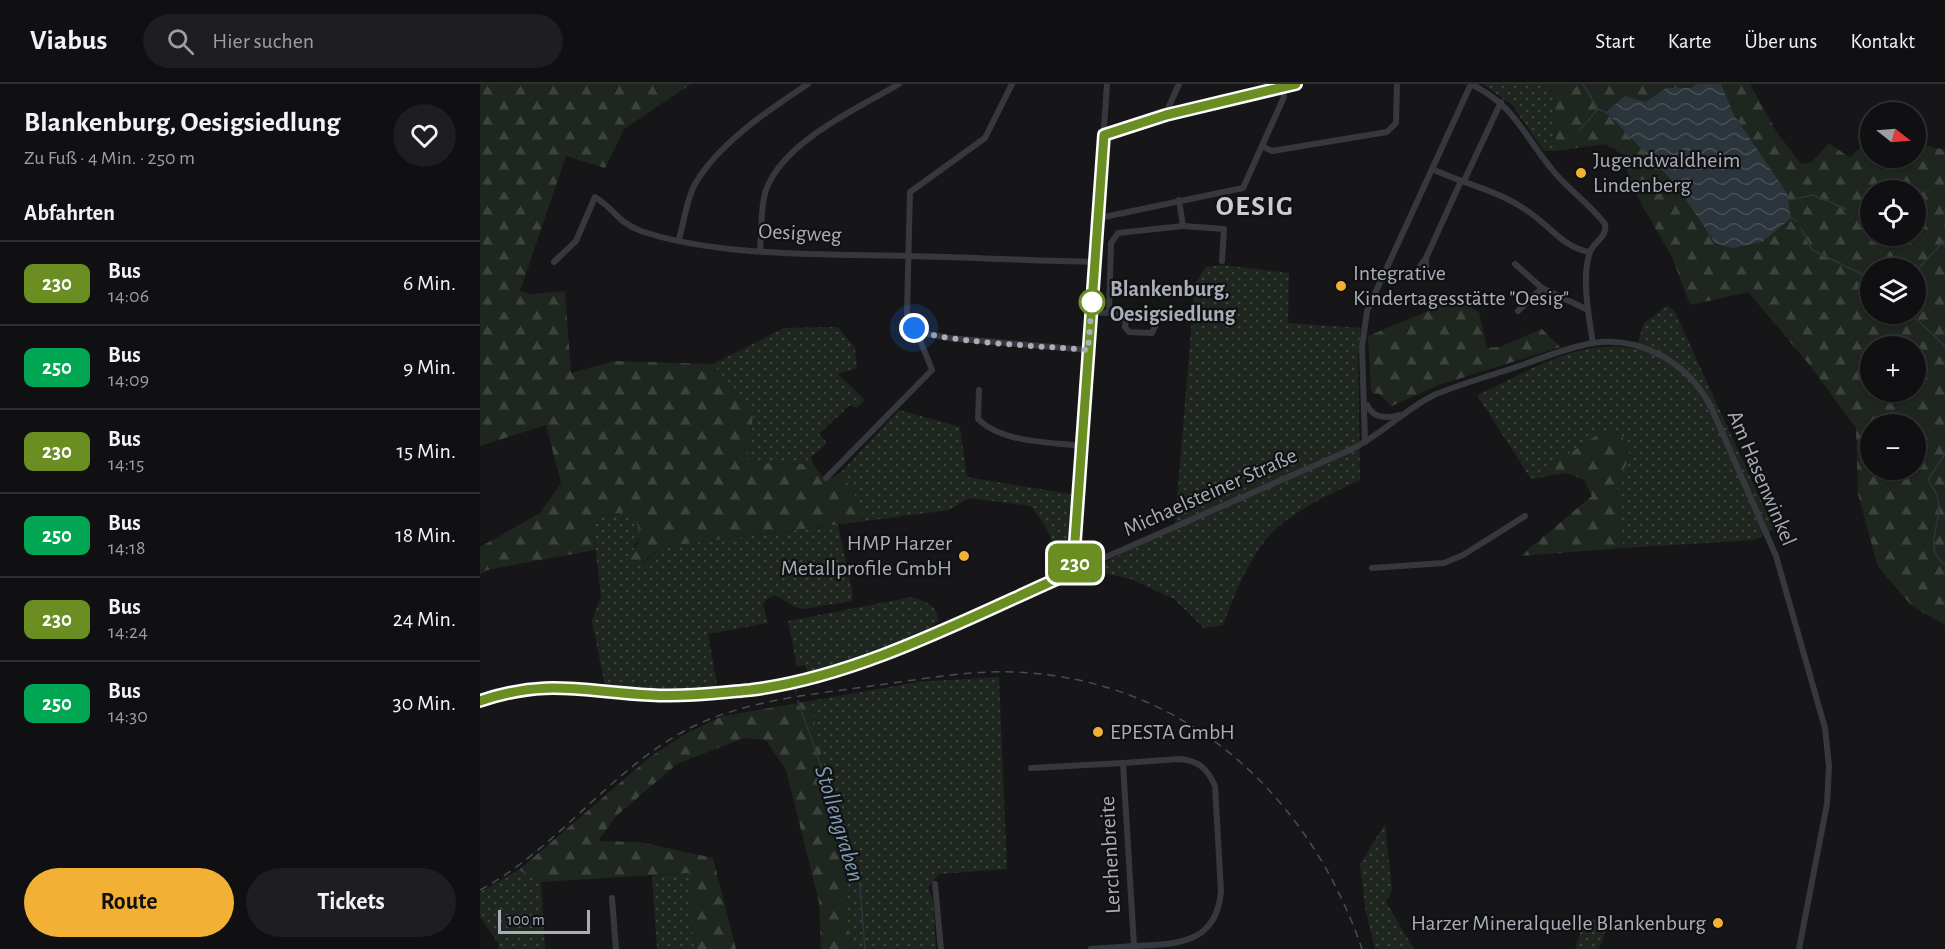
<!DOCTYPE html>
<html lang="de">
<meta charset="utf-8">
<style>
:root{--surface:#101012;--page:#1e1e20;--text:#f1f3f6;--muted:#9c9d9f;--line:#303032;--accent:#f2b134}
body{margin:0;font-family:"Alegreya Sans",sans-serif;background:var(--page);color:var(--text);height:100vh;display:flex;flex-direction:column;font-size:22px;white-space:nowrap}
*{box-sizing:border-box;margin:0}
p{font-size:20px;color:var(--muted)}
.icon{flex:none;width:33px;height:33px;fill:none;stroke:currentColor;stroke-width:2;stroke-linecap:round;stroke-linejoin:round}
.map{position:relative;flex:1;overflow:hidden}
.panel{display:flex;flex-direction:column;background:var(--surface);width:480px}
.panel>*{flex:none}
.badge{padding:0 12px;border-radius:9px;font-size:21px;line-height:39px}
.needle{width:39px;rotate:107deg}
.buttons{position:absolute;left:1380px;top:18px;display:grid;gap:12px}
.buttons a{display:grid;place-items:center;width:66px;height:66px;border-radius:50%;background:var(--surface);box-shadow:0 2px 4px #0004,0 0 0 2px var(--line);font-size:30px}
.scale{position:absolute;left:18px;bottom:15px;width:92px;box-sizing:border-box;padding-left:6px;border:3px solid #a8adb8;border-top:0;font-size:16px;line-height:21px;white-space:nowrap;color:#a8adb8;-webkit-text-stroke:4px #111113;paint-order:stroke}
.you{position:absolute;width:30px;height:30px;margin:-15px;border:4px solid #fff;border-radius:50%;background:#1a73e8;box-shadow:0 0 0 9px #1a73e833}
.map>.badge{position:absolute;translate:-50% -50%;box-shadow:0 0 0 3px #fff}
h2{padding:0 24px;font-size:22px;line-height:54px}
.round{display:grid;place-items:center;flex:none;width:63px;height:63px;border-radius:32px;background:var(--page)}
.head{display:flex;align-items:center;justify-content:space-between;height:102px;padding:0 24px}
h1{font-size:28px;font-weight:700;line-height:45px}
.primary-button{display:flex;gap:12px;margin-top:auto;padding:12px 24px}
.primary-button a{flex:1;height:69px;border-radius:36px;background:var(--accent);color:#111;font-size:24px;font-weight:700;line-height:69px;text-align:center}
.primary-button a+a{background:var(--page);color:var(--text)}
ul{padding:0;list-style:none}
li{display:flex;align-items:center;gap:18px;height:84px;padding:0 24px;border-top:2px solid var(--line)}
li div{flex:1}
li b{display:block;font-size:22px}
li em{font-style:normal}
li .badge{min-width:66px;font-weight:700;text-align:center}
header{display:flex;align-items:center;gap:36px;box-sizing:border-box;height:84px;padding:0 30px;background:var(--surface);border-bottom:2px solid var(--line)}
header strong{font-size:28px}
nav{display:flex;gap:33px;margin-inline-start:auto;font-size:21px}
.search{width:420px;height:54px;background:var(--page);display:flex;align-items:center;gap:15px;box-sizing:border-box;padding:0 21px;border-radius:33px;color:var(--muted);font-size:22px}
main{display:flex;flex:1;min-height:0}
.map>svg:first-child{display:block}
</style>
<header>
<strong>Viabus</strong>
<div class="search"><svg class="icon" aria-label="search" viewBox="0 0 24 24"><circle cx="10" cy="10" r="6"/><path d="M15 15l6 6"/></svg>Hier suchen</div>
<nav><a>Start</a><a>Karte</a><a>Über uns</a><a>Kontakt</a></nav>
</header>
<main>
<section class="panel">
<div class="head"><div><h1>Blankenburg, Oesigsiedlung</h1><p>Zu Fuß · 4 Min. · 250 m</p></div><a class="round"><svg class="icon" aria-label="heart" viewBox="0 0 24 24"><path d="M12 20l-8-8c-3-5 5-10 8-4 3-6 11-1 8 4z"/></svg></a></div>
<h2>Abfahrten</h2>
<ul>
<li><span class="badge" style="background:#6b8e23;color:#fff">230</span><div><b>Bus</b><p>14:06</p></div><em>6 Min.</em></li>
<li><span class="badge" style="background:#00a651;color:#fff">250</span><div><b>Bus</b><p>14:09</p></div><em>9 Min.</em></li>
<li><span class="badge" style="background:#6b8e23;color:#fff">230</span><div><b>Bus</b><p>14:15</p></div><em>15 Min.</em></li>
<li><span class="badge" style="background:#00a651;color:#fff">250</span><div><b>Bus</b><p>14:18</p></div><em>18 Min.</em></li>
<li><span class="badge" style="background:#6b8e23;color:#fff">230</span><div><b>Bus</b><p>14:24</p></div><em>24 Min.</em></li>
<li><span class="badge" style="background:#00a651;color:#fff">250</span><div><b>Bus</b><p>14:30</p></div><em>30 Min.</em></li>
</ul>
<div class="primary-button"><a>Route</a><a>Tickets</a></div>
</section>
<div class="map">
<svg width="1465" height="865" viewBox="0 0 1465 865">
<defs>
<pattern id="grass-dots" width="8" height="8" patternUnits="userSpaceOnUse" patternTransform="scale(1.5)"><rect width="8" height="8" fill="#1e261f"/><path d="M2 2h.1M6 6h.1" fill="none" stroke="#3c433d" stroke-width="1.8" stroke-linecap="round"/></pattern>
<pattern id="forest-firs" width="22" height="20" patternUnits="userSpaceOnUse" patternTransform="scale(1.5)"><rect width="22" height="20" fill="#1e261f"/><path d="M5 1l3.5 6h-7zM16 11l3.5 6h-7z" fill="#3c433d"/></pattern>
<pattern id="water-waves" width="16" height="10" patternUnits="userSpaceOnUse" patternTransform="scale(1.5)"><rect width="16" height="10" fill="#2c353c"/><path d="M0 5q4-4 8 0t8 0" fill="none" stroke="#485056"/></pattern>
</defs>
<rect width="100%" height="100%" fill="#161618"/>
<g fill="url(#grass-dots)">
<polygon points="1003,0 1068,0 1074,13 1076,67 1064,67 1032,21"/>
<path d="M743 181 809 189 808 239 881 244 878 272 880 396C850 410 803 431 784 458 765 483 754 512 743 541L724 544 694 515 651 495 609 486 690 446 695 439 715 199 726 183Z"/>
<path d="M1188 221 1196 230 1294 445 1275 456 1143 464 1137 401 1150 371 1123 348 1051 395 997 311C1047 288 1100 253 1156 265L1164 239Z"/>
<polygon points="358,243 375,264 377,284 358,290 385,316 376,324 370,321 339,350 347,359 331,373 333,380 276,379 267,375 273,333 233,280 304,244"/>
<polygon points="419,326 480,343 487,393 596,411 592,466 588,479 580,477 567,445 551,422 489,414 469,426 378,438 383,425 361,388"/>
<polygon points="146,428 154,431 161,452 153,463 164,479 181,463 358,441 373,511 371,517 324,525 315,523 295,511 287,515 283,521 288,539 228,550 238,605 193,609 125,602 112,537 121,513 113,443 118,432"/>
<path d="M432 513C447 518 455 520 459 536 438 561 361 580 328 591L325 581 317 583 308 537Z"/>
<polygon points="519,593 527,785 459,790 448,803 453,816 456,865 370,865 363,775 330,617 438,598"/>
<polygon points="905,740 912,806 906,818 934,865 895,865 885,823 880,780"/>
<polygon points="39,786 61,798 65,865 18,865 19,860 0,833 0,808"/>
<polygon points="210,789 214,865 177,865 172,792"/>
<polygon points="1131,832 1119,865 1095,865 1104,837"/>
</g>
<g fill="url(#forest-firs)" fill-rule="evenodd">
<polygon points="0,0 211,0 144,45 125,84 86,72 40,207 51,210 85,207 91,289 134,277 233,280 273,333 267,375 276,379 333,380 346,397 361,388 383,425 378,438 181,463 157,483 149,474 161,452 154,431 146,428 119,432 113,443 115,466 7,486 0,490 0,463 60,429 81,399 66,341 0,362"/>
<path d="M1068 0H1217L1211 4H1186L1165 18 1126 28 1196 101 1235 159 1307 109 1254 31 1241 0H1270L1296 47 1321 80 1332 78 1349 59 1370 74 1390 52V74H1436V59L1465 66V541L1432 522 1398 483 1378 410 1376 344 1328 279 1268 208 1210 221 1193 175 1148 96 1147 73 1125 60 1076 67 1074 13ZM1390 106H1436V152H1390ZM1390 184H1436V230H1390ZM1390 262H1436V308H1390ZM1390 340H1436V386H1390Z"/>
<polygon points="969,210 999,228 1007,264 1019,263 1062,245 1080,263 959,301 912,322 899,310 891,309 888,252 948,227"/>
<polygon points="1123,347 1141,350 1150,371 1137,401 1143,464 1040,472 1112,412 1104,396 1086,389 1051,395"/>
<polygon points="330,617 363,775 370,865 341,865 339,818 306,686 286,656 264,654 197,680 135,733 118,757 160,758 233,774 256,865 214,865 209,789 61,798 39,786 170,673 205,650 243,632"/>
</g>
<polygon fill="url(#water-waves)" points="1217,0 1241,0 1254,31 1307,109 1311,134 1282,158 1252,164 1235,159 1196,101 1126,28 1145,12 1165,18 1186,4 1211,4"/>
<g fill="none" stroke-linecap="round" stroke-linejoin="round">
<g stroke="#2c353c" stroke-width="1.5">
<polyline points="1103,0 1118,25 1127,29"/>
<polyline points="1099,47 1118,25"/>
<polyline points="1309,116 1333,111 1366,125"/>
<polyline points="1310,133 1316,137"/>
<polyline points="1465,139 1465,143"/>
<polyline points="1321,144 1332,166 1390,194"/>
<polyline points="1436,187 1465,156"/>
<polyline points="1431,230 1465,262"/>
<path d="M1465 370 1448 396C1453 404 1459 412 1459 422 1460 441 1443 466 1465 480"/>
<polyline points="315,604 316,608"/>
<path d="M7 607C77 593 122 602 190 606 230 608 273 600 313 593"/>
<polyline points="318,617 379,789 385,865"/>
</g>
<g stroke="#37383d" stroke-width="6">
<path d="M991 0C1035 22 1041 47 1070 83 1086 104 1109 119 1125 140 1128 152 1114 158 1110 168 1101 193 1109 234 1113 259"/>
<polyline points="685,31 699,0"/>
<polyline points="624,51 685,31 816,0"/>
<polyline points="782,62 792,67 907,48 916,39 917,0"/>
<path d="M952 85C993 104 1027 107 1063 139 1077 151 1091 166 1110 168"/>
<polyline points="984,97 1021,18"/>
<polyline points="699,116 703,142 744,145 742,177"/>
<polyline points="619,134 763,104 804,13 802,3"/>
<path d="M199 155C204 138 206 118 214 102 236 61 290 25 328 0"/>
<path d="M280 166C282 147 280 124 286 106 304 57 377 25 419 0"/>
<polyline points="946,174 946,188 940,194 935,189 946,174 981,97"/>
<path d="M74 178 96 157 115 113C136 126 137 138 161 147 237 173 347 170 428 172 490 173 552 177 615 178"/>
<polyline points="1035,180 1062,204"/>
<polyline points="1038,227 1062,204 1108,226"/>
<polyline points="611,228 629,229 631,159 638,149 703,142"/>
<path d="M629 229C643 230 667 227 677 238L672 249 649 248 645 243 646 230"/>
<polyline points="437,248 469,254 608,266"/>
<path d="M499 306 498 335C522 359 570 358 602 362"/>
<path d="M887 321C893 334 906 335 919 331"/>
<polyline points="885,358 882,263 887,227 991,0"/>
<polyline points="346,394 452,286 437,248 427,230 430,108 505,54 532,0"/>
<polyline points="892,484 964,479 983,471 1045,432"/>
<polyline points="597,486 594,471 627,0"/>
<path d="M0 617C66 595 103 607 169 611 218 614 268 608 316 597 398 579 476 539 553 505 659 459 765 413 870 366 901 351 924 326 954 311 983 299 1013 291 1042 281 1065 273 1089 263 1113 259 1162 252 1208 279 1231 323L1296 472 1345 644 1349 682 1347 720 1319 865"/>
<path d="M699 675C718 676 728 685 735 702L741 808C736 861 696 860 654 862L643 679Z"/>
<polyline points="551,684 643,679"/>
<polyline points="455,800 461,865"/>
<polyline points="132,814 136,865"/>
<polyline points="611,865 654,862 654,864"/>
</g>
<path stroke="#4a4c52" stroke-width="1.5" stroke-dasharray="8 6" stroke-linecap="butt" d="M0 806C78 764 130 686 208 645 265 616 329 611 391 602 438 596 487 586 535 588 704 595 829 710 882 865"/>
</g>
<g fill="none" stroke-linecap="round" stroke-linejoin="round">
<g stroke="#fff" stroke-width="14">
<path id="line" d="M0 617C67 594 104 608 170 611 204 613 237 609 270 606 380 593 496 530 597 486L594 471 624 51 686 31 816 0"/>
</g>
<use href="#line" stroke="#6b8e23" stroke-width="9"/>
<path stroke="#a8adb8" stroke-width="6" stroke-dasharray="0 10.8" d="M434 244C447 258 580 263 608 266L612 218"/>
</g>
<g fill="#f2b134" stroke="#111113" stroke-width="2">
<circle cx="1101" cy="89" r="6"/>
<circle cx="861" cy="202" r="6"/>
<circle cx="484" cy="472" r="6"/>
<circle cx="618" cy="648" r="6"/>
<circle cx="1238" cy="839" r="6"/>
</g>
<circle fill="#fff" stroke="#6b8e23" stroke-width="3" cx="612" cy="218" r="12"/>
<g text-anchor="middle" dominant-baseline="central" stroke-width="4.5" stroke-linejoin="round" paint-order="stroke">
<g font-size="22" fill="#a8adb8" stroke="#111113" text-anchor="start">
<text x="1113" y="76">Jugendwaldheim<tspan x="1113" dy="25">Lindenberg</tspan></text>
<text x="873" y="189">Integrative<tspan x="873" dy="25">Kindertagesstätte "Oesig"</tspan></text>
<text x="472" y="459" text-anchor="end">HMP Harzer<tspan x="472" dy="25">Metallprofile GmbH</tspan></text>
<text x="630" y="648">EPESTA GmbH</text>
<text x="1226" y="839" text-anchor="end">Harzer Mineralquelle Blankenburg</text>
</g>
<g font-size="22" fill="#a8adb8" stroke="#111113">
<text transform="translate(320 149) rotate(3)">Oesigweg</text>
<text transform="translate(1282 394) rotate(67)">Am Hasenwinkel</text>
<text transform="translate(730 408) rotate(-24)">Michaelsteiner Straße</text>
<text transform="translate(630 771) rotate(-93)">Lerchenbreite</text>
</g>
<g font-size="22" font-weight="bold" fill="#a8adb8" stroke="#111113" text-anchor="start">
<text x="630" y="205">Blankenburg,<tspan x="630" dy="25">Oesigsiedlung</tspan></text>
</g>
<g font-size="24" font-style="italic" fill="#7f9bb3" stroke="#111113">
<text transform="translate(359 740) rotate(73)">Stollengraben</text>
</g>
<g font-size="28" font-weight="bold" letter-spacing="1.5" fill="#c9ccd4" stroke="#111113">
<text x="775" y="123">OESIG</text>
</g>
</g>
</svg>
<div class="buttons">
<a><svg class="needle" viewBox="-14 -14 28 28"><path d="M0-13l5 13h-10z" fill="#e53935"/><path d="M0 13l5-13h-10z" fill="#9c9d9f"/></svg></a>
<a><svg class="icon" aria-label="locate" viewBox="0 0 24 24"><circle cx="12" cy="12" r="6"/><path d="M12 2v4M12 18v4M2 12h4M18 12h4"/></svg></a>
<a><svg class="icon" aria-label="layers" viewBox="0 0 24 24"><path d="M12 4l9 5-9 5-9-5zM3 14l9 5 9-5"/></svg></a>
<a>+</a>
<a>−</a>
</div>
<div class="scale">100 m</div>
<div class="you" style="left:434px;top:244px"></div>
<b class="badge" style="left:595px;top:479px;background:#6b8e23;color:#fff">230</b>
</div>
</main>
